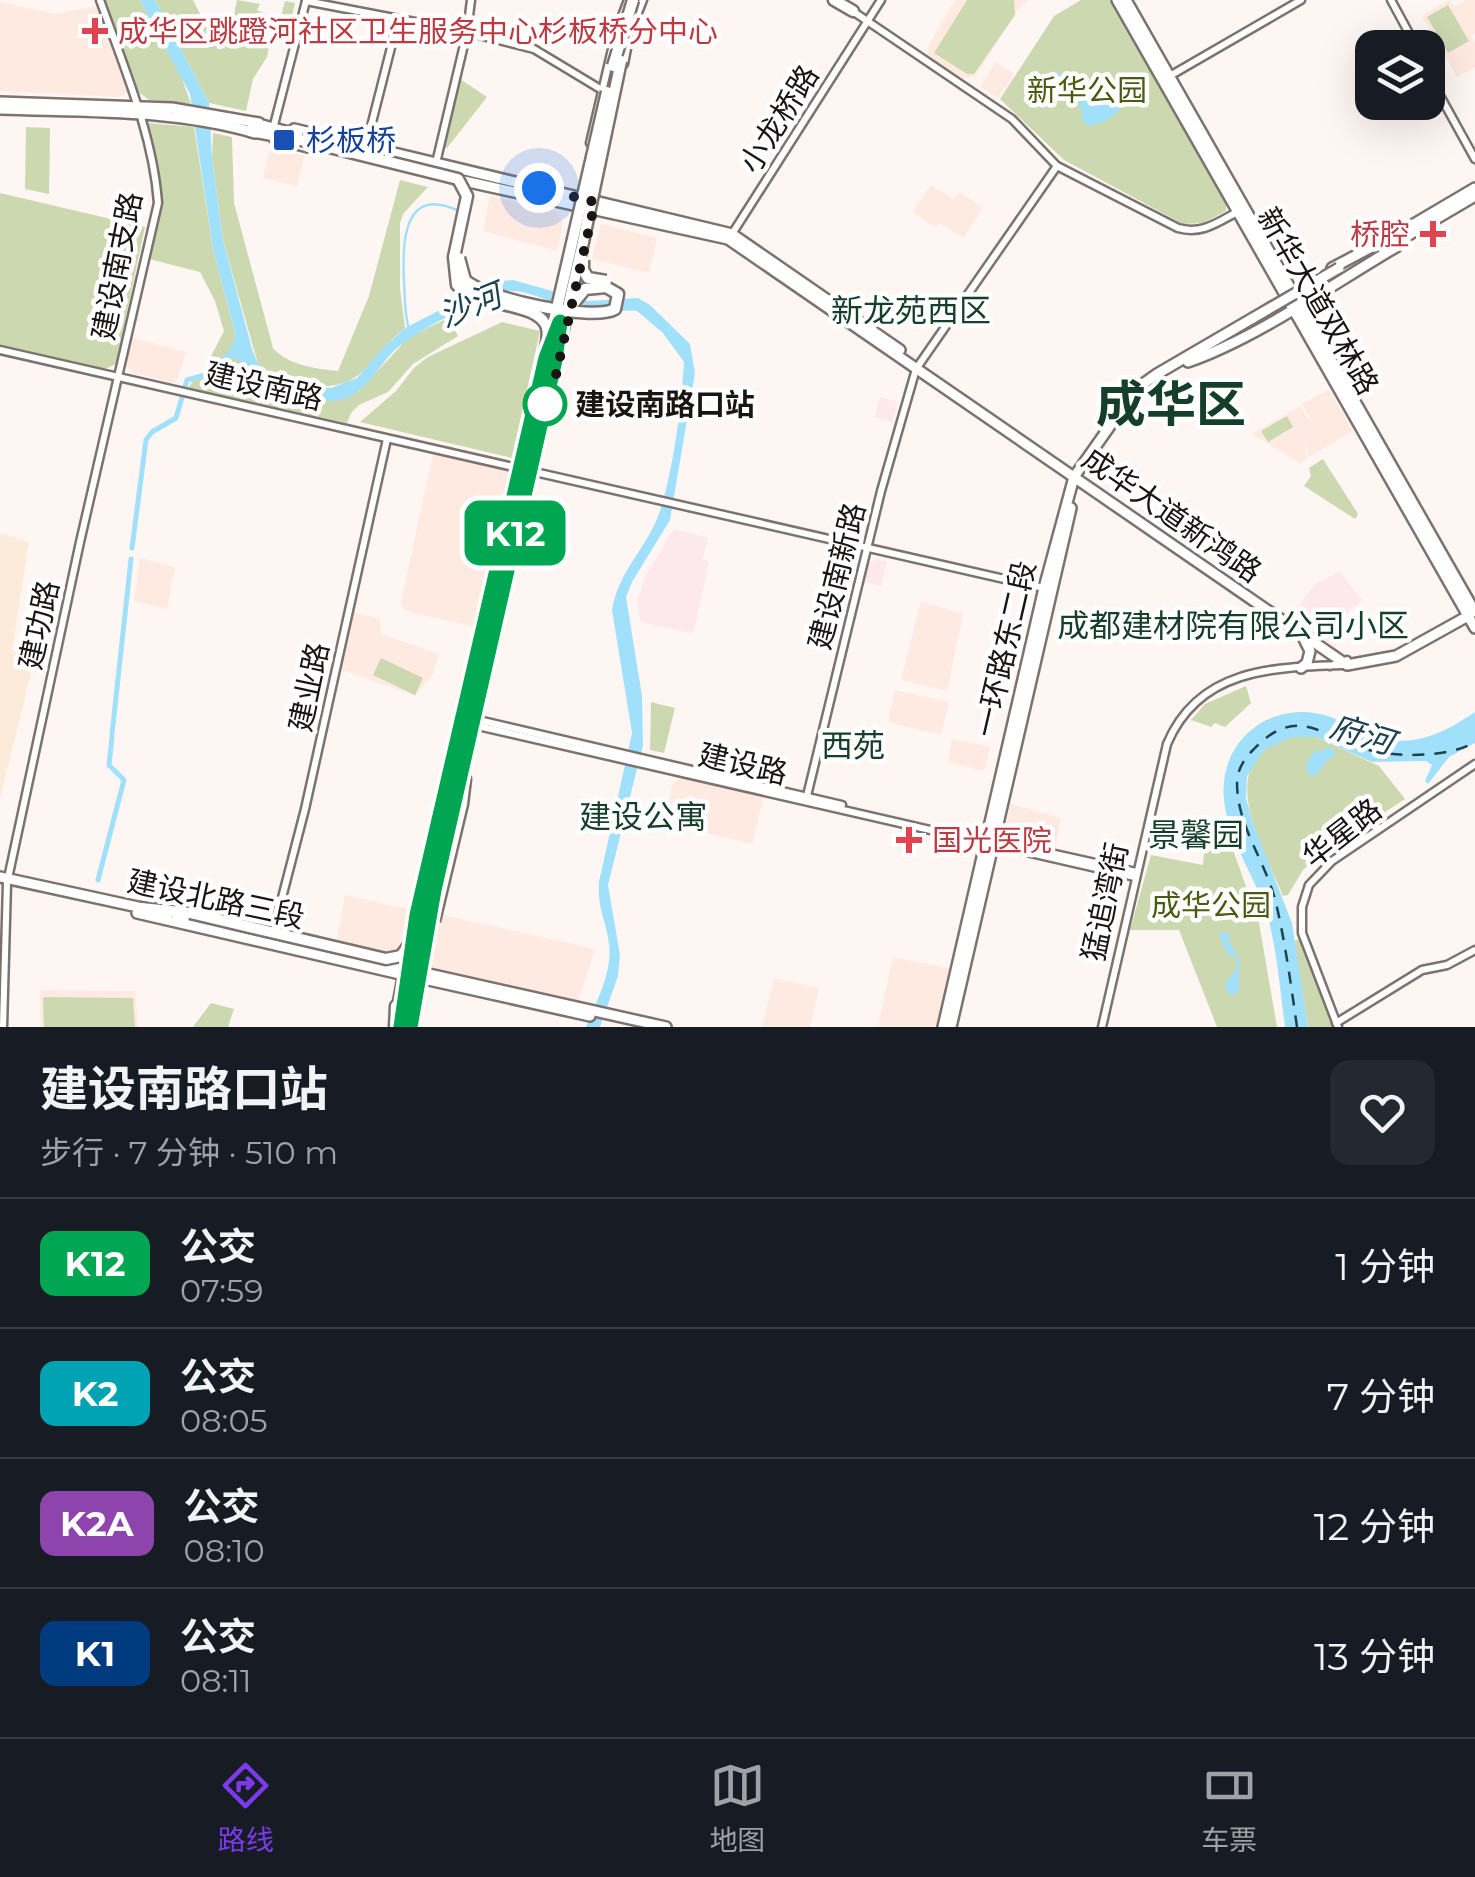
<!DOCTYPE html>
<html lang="zh">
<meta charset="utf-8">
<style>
:root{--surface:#171b24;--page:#242831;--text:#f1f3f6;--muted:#9ea1a6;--line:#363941;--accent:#7c3aed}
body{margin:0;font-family:Montserrat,"Noto Sans SC",sans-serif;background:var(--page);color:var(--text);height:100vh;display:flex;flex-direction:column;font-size:38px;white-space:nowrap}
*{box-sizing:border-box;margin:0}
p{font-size:32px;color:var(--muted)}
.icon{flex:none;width:55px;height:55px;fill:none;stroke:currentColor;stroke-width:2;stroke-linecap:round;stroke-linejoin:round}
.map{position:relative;height:1027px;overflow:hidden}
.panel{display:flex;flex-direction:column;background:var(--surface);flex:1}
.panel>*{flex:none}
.badge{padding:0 20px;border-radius:15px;font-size:35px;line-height:65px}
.tools{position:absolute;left:1355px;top:30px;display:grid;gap:20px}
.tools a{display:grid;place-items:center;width:90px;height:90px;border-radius:20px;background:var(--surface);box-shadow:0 10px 40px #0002;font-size:50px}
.you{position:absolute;width:50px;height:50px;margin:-25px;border:8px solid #fff;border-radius:50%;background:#1a73e8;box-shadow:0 0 0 15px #1a73e833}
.map>.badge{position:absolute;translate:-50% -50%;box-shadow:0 0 0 5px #fff}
.round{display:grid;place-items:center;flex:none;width:105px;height:105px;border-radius:20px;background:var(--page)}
.head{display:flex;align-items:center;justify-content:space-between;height:170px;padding:0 40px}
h1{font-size:48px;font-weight:700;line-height:75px}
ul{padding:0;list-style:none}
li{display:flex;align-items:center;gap:30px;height:130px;padding:0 40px;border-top:2px solid var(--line)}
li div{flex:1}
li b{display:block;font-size:38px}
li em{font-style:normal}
li .badge{min-width:110px;font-weight:700;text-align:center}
.menu{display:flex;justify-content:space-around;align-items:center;height:140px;border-top:2px solid var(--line);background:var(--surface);font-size:28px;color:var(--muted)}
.menu a{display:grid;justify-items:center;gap:5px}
.menu .current{color:var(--accent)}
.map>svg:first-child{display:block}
</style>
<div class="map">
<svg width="1475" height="1027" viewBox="0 0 1475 1027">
<rect width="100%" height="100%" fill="#fef6f3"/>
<g fill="#feeae1">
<polygon points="955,0 1028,0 1019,8 975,77 962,78 929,57 927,48"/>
<polygon points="1449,0 1454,7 1465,0 1475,0 1475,33 1471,36 1475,43 1475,67 1457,77 1422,16"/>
<polygon points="0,2 55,14 97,6 128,93 120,97 0,91"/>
<polygon points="996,62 1014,74 998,98 980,86"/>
<polygon points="270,148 304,156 297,186 263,178"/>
<polygon points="931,185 953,199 959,192 983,208 963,238 941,223 935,227 913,212"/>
<polygon points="490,196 555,211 563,223 557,251 483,231"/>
<polygon points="601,224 657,238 649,273 592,259"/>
<polygon points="133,338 186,352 176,383 133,373 126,365"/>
<polygon points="1329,390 1353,431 1309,457 1303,434 1307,458 1301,464 1252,434 1300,406 1315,428 1302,403"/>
<polygon points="433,455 505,470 510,476 475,627 405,611 401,602"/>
<polygon points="140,558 175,567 167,609 134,601"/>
<polygon points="921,601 963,614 947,691 901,680"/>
<polygon points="352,612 380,619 381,634 439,654 433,674 415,696 340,669"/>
<polygon points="895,690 949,702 941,735 888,722"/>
<polygon points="952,739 990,747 984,771 948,762"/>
<polygon points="681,778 764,795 752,844 666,823 672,785"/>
<polygon points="1011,804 1061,818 1055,850 1009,839 1004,830"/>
<polygon points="345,895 408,909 399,950 391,956 336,944"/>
<polygon points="439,914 595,949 578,1002 432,968 429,963"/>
<polygon points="893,957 951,969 939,1027 878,1027"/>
<polygon points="774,978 819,988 810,1027 762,1027"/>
<polygon points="40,990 135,991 138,1027 41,1027"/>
</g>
<polygon fill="#fcebd9" points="0,533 29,542 12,650 35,656 0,799"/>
<g fill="#fde8ed">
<polygon points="880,397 898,402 892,422 874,417"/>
<polygon points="674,529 708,538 703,560 709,562 694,630 689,633 641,622 637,602 645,577"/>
<polygon points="877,559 887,562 881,586 864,582 869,563"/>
<polygon points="1340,572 1362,600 1338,621 1345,634 1335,647 1292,616 1314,585"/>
<polygon points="901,828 921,831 916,851 897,848"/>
</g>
<g fill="#ccd8b0">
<polygon points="104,0 140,0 180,73 191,104 149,100 137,91"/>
<polygon points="155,0 193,0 208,30 234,15 237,0 260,4 257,10 280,20 285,1 295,3 288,32 269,28 266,40 269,46 267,57 253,79 246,111 209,103"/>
<polygon points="967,0 1014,0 1015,15 974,74 967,74 934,53"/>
<polygon points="1081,0 1109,0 1226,202 1226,211 1203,223 1183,224 1064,160 1000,99 1054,16"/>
<polygon points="1448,5 1469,41 1448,53 1427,17"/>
<polygon points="460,79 487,97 447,148 443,147"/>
<polygon points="147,123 194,127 213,249 236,336 229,352 209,370 206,366 224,331 215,301 200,272 149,259 162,196"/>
<polygon points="26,127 50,128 49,194 25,189"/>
<path d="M213 133 232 137 234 203 273 348C287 365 317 369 338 371L369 296 400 180 428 187 403 214 400 223V288L405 328C362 362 366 395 300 384 283 381 271 378 258 364L223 240 212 159Z"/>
<polygon points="0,193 145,227 116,364 105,369 0,345"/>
<polygon points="448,318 458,336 413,364 388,392 359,405 351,413 347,423 188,388 193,381 209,376 230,356 237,357 259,382 276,391 339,400 359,391 408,338"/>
<polygon points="502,322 540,331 512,458 360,422 396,391 414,368 428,357"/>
<polygon points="1287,416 1293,427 1268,442 1261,431"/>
<polygon points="1323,459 1358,514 1355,519 1304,486 1311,476 1309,468"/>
<polygon points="381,658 423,678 415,695 373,675"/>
<polygon points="1246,686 1251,703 1225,727 1215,723 1211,727 1191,720 1205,704"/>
<polygon points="651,702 675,708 664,753 650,750"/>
<path d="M1292 737H1316L1379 766 1405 799 1324 852 1303 870 1288 895 1283 896C1263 847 1209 758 1292 737Z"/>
<polygon points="1222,819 1259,923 1277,1027 1217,1027 1179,930 1130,930 1151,855 1203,865 1207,823"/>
<polygon points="1300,939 1335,1027 1308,1027 1294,941"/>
<polygon points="43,997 133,998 135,1027 44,1027"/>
<polygon points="211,1003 234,1009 228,1027 193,1027"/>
</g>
<g fill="#a1e0fb">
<path d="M140 0H155L209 103 212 159 223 240 252 349 258 364 269 375 284 382 331 388 357 378 380 351 405 328 494 282 513 280 588 301 638 298 650 305 690 344 695 373 670 520 632 582 626 597 642 696 643 745 608 885 620 955 618 976 600 1027H586C596 1002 613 971 609 944 606 920 597 908 599 882L632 733 612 610C619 569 648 547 660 511 674 465 681 410 684 362L663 333 637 311C621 309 606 314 591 313 565 311 534 290 510 291 489 292 410 335 395 350 377 367 366 395 339 400 317 404 277 395 259 381 242 369 246 362 227 355L236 336 213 249 190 94Z"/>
<polygon points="1055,72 1098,85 1120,110 1106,121 1089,126 1083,122 1080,104 1069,87 1069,81 1052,75"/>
<path d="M1475 712V743L1449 757 1428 784 1425 781 1432 765 1426 761 1372 762 1316 737H1292L1264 750 1247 776 1246 798 1252 820 1292 923 1308 1027H1285C1280 990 1277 950 1267 914 1255 876 1228 840 1224 800 1218 745 1265 702 1320 714 1348 720 1367 740 1398 741 1429 741 1451 728 1475 712Z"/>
<polygon points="1327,747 1335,751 1334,757 1328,759 1317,774 1310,776 1306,769 1308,759 1317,749 1321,752"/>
<path d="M1218 933 1231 934 1228 940 1239 959V990L1232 996 1228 993 1225 984C1231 975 1239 971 1235 957L1227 953Z"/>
</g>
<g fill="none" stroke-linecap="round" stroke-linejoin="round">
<path stroke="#a1e0fb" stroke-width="2.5" d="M409 329C404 313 405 297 404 281 402 243 403 184 459 211"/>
<g stroke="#a1e0fb" stroke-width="5">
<polyline points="132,548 146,440 152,432 176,418 187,380 205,375 232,352"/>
<polyline points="112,734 131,559"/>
<polyline points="98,880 124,780 109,765 112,737"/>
</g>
<path stroke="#1d4250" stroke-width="2.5" stroke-dasharray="12 10" stroke-linecap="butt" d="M1297 1027C1291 985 1285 940 1275 899 1264 859 1237 825 1237 783 1237 770 1244 759 1253 750 1292 709 1314 729 1356 746 1387 758 1447 759 1475 742"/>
<g stroke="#7d736e" stroke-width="11">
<g id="secondary">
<polyline points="1391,0 1417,48"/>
<polyline points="306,1 467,32 534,49 602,90"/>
<path d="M851 10 1012 119 1057 166 1178 228C1202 235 1218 222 1239 211"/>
<polyline points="624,64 630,33 643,0"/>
<polyline points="1428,74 1475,159"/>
<polyline points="1168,77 1301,0"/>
<polyline points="274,125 306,1"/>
<polyline points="590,143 616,32 628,0"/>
<polyline points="366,146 398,20"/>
<polyline points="436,163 467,32 471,0"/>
<polyline points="732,234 881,0"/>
<polyline points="0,350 1044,588"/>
<polyline points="470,718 842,805"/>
<polyline points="469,724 1135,877"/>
<polyline points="464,781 471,749"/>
<polyline points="806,800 881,491 916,369 1057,166"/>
<polyline points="996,841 1136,872"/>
<polyline points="270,944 305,809 387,439"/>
<polyline points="396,1007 410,931"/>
<polyline points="1336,1023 1422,970 1447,965 1475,950"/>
<path d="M3 1027 7 883 80 542 158 203C153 134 123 65 100 0"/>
<path d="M1102 1027 1167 744C1199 668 1273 667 1347 665V660L1330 666"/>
<polyline points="1338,1027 1302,933 1302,907 1309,885 1332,861 1475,764"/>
</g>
</g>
<g stroke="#7d736e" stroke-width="14">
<g id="primary">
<polyline points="1117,0 1475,628"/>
<polyline points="1126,0 1475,612"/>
<polyline points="0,102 172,108 259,123"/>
<path d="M0 109C85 112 173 109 255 133"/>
<polyline points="294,129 732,234 900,350"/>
<polyline points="275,139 308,147"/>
<polyline points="455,179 728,239 1347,665 1396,656 1468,616 1474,609"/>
<polyline points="1397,234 1475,188"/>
<polyline points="1400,240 1475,196"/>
<polyline points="1332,268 1400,232"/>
<path d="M1188 362C1255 339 1333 284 1396 247L1404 238"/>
<polyline points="1301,668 1307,663 1310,651 1304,639"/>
<polyline points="0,877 147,909"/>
<polyline points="137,913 400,974"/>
<polyline points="177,916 225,926"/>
<polyline points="371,961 666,1027"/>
<polyline points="415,977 590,1016"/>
<polyline points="943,1027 1044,588 1074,477 1136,389 1157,374 1253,318"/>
<polyline points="951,1027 1071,508"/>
</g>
</g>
<g stroke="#7d736e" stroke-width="15">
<g id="highway">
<polyline points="834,0 853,11"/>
<polyline points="252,123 302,136"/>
<polyline points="250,131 283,137"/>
<polyline points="462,804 465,779"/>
<polyline points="141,908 190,913"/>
<polyline points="395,1027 396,1006"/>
</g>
</g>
<use href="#secondary" stroke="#fff" stroke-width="6"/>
<use href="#primary" stroke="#fff" stroke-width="9"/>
<use href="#highway" stroke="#fff" stroke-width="10"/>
<g stroke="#7d736e" stroke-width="14" stroke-linecap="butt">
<polyline id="primary-bridge" points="1253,318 1339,268"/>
</g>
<g stroke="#7d736e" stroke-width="15" stroke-linecap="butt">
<g id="highway-bridge">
<polyline points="613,66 633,0"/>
<path d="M301 140 458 179 467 196 454 257 457 285C478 308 540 301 547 328 550 340 543 354 544 367L417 915 401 1027"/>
<path d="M459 258 465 280C483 298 593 322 615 309L618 294 606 287 585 289 572 305"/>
<polyline points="583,260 583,270 588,278 606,281"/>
<polyline points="551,334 607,92"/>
<polyline points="190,913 386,959 401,956 409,945"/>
<polyline points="434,921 462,804"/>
<polyline points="410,1027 434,890 583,242 621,61"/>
</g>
</g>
<use href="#primary-bridge" stroke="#fff" stroke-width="9"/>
<use href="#highway-bridge" stroke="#fff" stroke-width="10"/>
</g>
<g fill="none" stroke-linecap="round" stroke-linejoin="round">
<g stroke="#fff" stroke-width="22">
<polyline id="line" points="401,1027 417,915 546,358 560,322 555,360 434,890 410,1027"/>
</g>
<use href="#line" stroke="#00a651" stroke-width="15"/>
<polyline stroke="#191514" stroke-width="10" stroke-dasharray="0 18" points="539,188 595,202 551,397 545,404"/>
</g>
<g fill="#e0444e" stroke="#fff" stroke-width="4">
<path d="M90 16h10v10h10v10h-10v10h-10v-10h-10v-10h10z"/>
<path d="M1428 219h10v10h10v10h-10v10h-10v-10h-10v-10h10z"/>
<path d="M904 825h10v10h10v10h-10v10h-10v-10h-10v-10h10z"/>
</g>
<rect fill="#1a4fb4" stroke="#fff" stroke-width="4" x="272" y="128" width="24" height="24" rx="5"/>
<circle fill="#fff" stroke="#00a651" stroke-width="5" cx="545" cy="404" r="20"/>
<g text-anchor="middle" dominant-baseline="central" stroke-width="9" stroke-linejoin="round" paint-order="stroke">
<g font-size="30" fill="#be3a42" stroke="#fff" text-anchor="start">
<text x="118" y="31">成华区跳蹬河社区卫生服务中心杉板桥分中心</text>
<text x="1410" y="234" text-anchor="end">桥腔</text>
<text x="932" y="840">国光医院</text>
</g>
<g font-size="30" fill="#4b5b12" stroke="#fff">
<text x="1087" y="90">新华公园</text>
<text x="1211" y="905">成华公园</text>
</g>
<g font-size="30" fill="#191514" stroke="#fff">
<text transform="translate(779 119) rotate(-58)">小龙桥路</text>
<text transform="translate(117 266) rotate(-79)">建设南支路</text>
<text transform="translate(1318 301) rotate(60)">新华大道双林路</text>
<text transform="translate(264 386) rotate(13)">建设南路</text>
<text transform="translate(1172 515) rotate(35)">成华大道新鸿路</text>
<text transform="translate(837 576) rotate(-76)">建设南新路</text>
<text transform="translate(39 625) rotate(-78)">建功路</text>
<text transform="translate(1005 649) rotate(-77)">一环路东二段</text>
<text transform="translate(309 687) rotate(-78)">建业路</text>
<text transform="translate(743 764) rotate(13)">建设路</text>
<text transform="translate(1342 833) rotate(-38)">华星路</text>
<text transform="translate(216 899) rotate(12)">建设北路三段</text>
<text transform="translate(1105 902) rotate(-78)">猛追湾街</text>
</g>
<g font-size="30" fill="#164399" stroke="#fff" text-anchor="start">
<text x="306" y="140">杉板桥</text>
</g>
<g font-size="30" font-weight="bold" fill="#191514" stroke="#fff" text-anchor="start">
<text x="575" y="404">建设南路口站</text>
</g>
<g font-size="32" font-style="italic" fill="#1d4250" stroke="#fff">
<text transform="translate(470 305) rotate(-22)">沙河</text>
<text transform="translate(1362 734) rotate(17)">府河</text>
</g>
<g font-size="32" fill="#153f2a" stroke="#fff">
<text x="911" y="310">新龙苑西区</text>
<text x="1233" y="625">成都建材院有限公司小区</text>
<text x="853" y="745">西苑</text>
<text x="643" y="816">建设公寓</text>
<text x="1196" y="834">景馨园</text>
</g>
<g font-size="50" font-weight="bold" fill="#153f2a" stroke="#fff">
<text x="1171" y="404">成华区</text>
</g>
</g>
</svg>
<div class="tools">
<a><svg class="icon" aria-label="layers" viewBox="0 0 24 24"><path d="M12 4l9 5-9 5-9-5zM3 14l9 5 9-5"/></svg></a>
</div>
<div class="you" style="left:539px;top:188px"></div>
<b class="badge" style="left:515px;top:533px;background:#00a651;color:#fff">K12</b>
</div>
<section class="panel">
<div class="head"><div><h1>建设南路口站</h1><p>步行 · 7 分钟 · 510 m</p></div><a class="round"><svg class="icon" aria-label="heart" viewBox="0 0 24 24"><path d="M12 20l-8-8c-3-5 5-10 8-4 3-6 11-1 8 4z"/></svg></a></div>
<ul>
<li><span class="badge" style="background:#00a651;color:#fff">K12</span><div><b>公交</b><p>07:59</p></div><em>1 分钟</em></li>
<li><span class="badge" style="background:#00a3b4;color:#fff">K2</span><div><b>公交</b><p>08:05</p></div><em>7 分钟</em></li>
<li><span class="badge" style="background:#8e44ad;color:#fff">K2A</span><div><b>公交</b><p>08:10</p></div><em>12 分钟</em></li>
<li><span class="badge" style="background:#003b80;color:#fff">K1</span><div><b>公交</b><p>08:11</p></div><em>13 分钟</em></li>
</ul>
</section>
<nav class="menu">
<a class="current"><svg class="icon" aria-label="directions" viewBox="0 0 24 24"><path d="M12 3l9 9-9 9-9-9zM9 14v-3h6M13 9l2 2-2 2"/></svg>路线</a>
<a><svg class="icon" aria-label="map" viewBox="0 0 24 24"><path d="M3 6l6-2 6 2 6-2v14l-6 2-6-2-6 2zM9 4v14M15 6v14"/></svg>地图</a>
<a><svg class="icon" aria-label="tickets" viewBox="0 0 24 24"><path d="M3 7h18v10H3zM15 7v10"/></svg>车票</a>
</nav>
